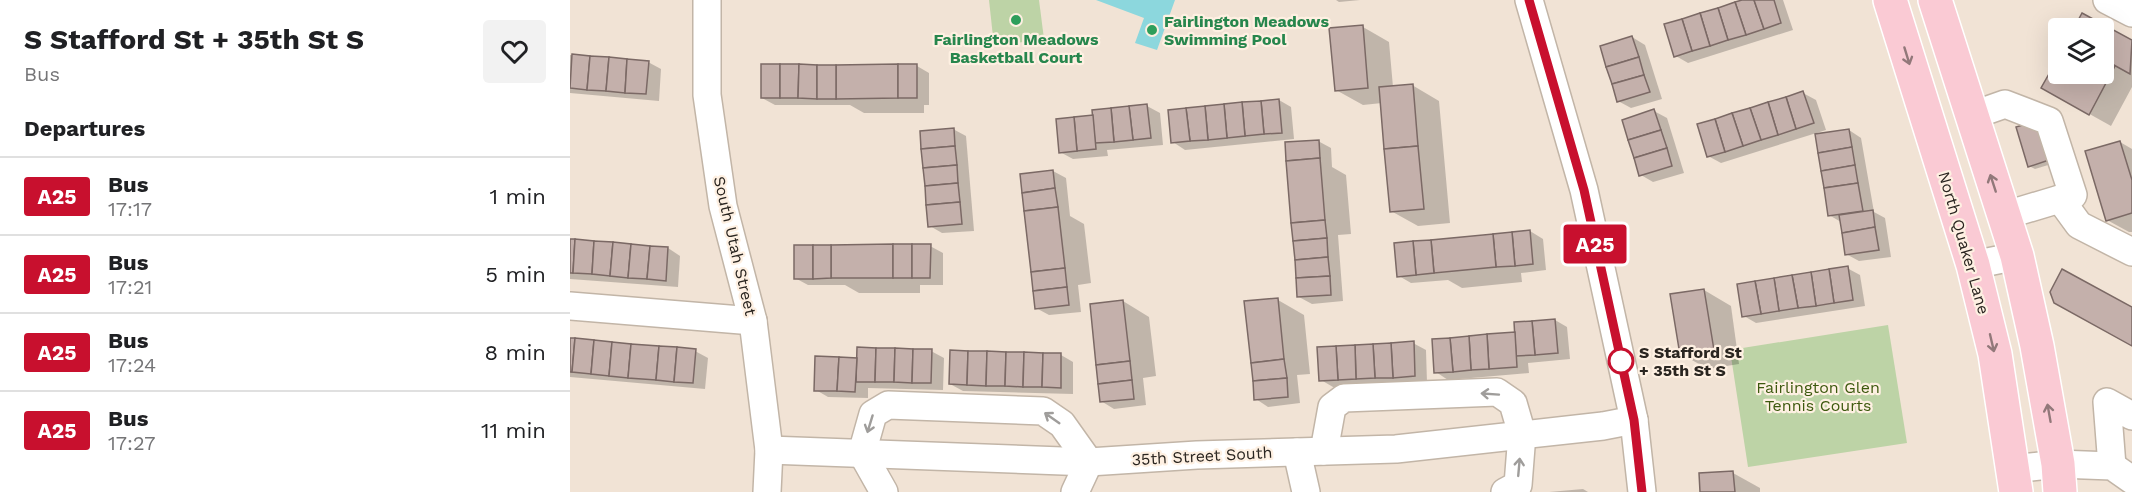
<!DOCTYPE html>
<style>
:root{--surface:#fff;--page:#f2f2f2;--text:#202124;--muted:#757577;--line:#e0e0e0}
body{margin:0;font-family:"Work Sans",sans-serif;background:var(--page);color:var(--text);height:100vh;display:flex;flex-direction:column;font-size:22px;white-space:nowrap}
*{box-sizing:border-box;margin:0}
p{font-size:20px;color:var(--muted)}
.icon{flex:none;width:33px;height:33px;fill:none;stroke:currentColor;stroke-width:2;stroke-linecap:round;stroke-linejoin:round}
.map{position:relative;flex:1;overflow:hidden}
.side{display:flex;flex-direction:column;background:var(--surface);width:570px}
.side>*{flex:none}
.badge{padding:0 12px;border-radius:4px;font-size:21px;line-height:39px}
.controls{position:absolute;left:1478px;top:18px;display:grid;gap:12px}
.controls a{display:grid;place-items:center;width:66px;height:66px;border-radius:6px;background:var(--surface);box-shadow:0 6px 24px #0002;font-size:30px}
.map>.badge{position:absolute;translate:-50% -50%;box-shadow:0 0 0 3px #fff}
h2{padding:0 24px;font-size:22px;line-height:54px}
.round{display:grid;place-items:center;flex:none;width:63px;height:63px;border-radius:6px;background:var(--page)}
.head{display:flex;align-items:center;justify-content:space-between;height:102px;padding:0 24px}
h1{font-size:28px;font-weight:700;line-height:45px}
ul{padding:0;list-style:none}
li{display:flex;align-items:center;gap:18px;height:78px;padding:0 24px;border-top:2px solid var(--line)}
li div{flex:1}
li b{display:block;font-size:22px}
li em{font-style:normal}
li .badge{min-width:66px;font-weight:700;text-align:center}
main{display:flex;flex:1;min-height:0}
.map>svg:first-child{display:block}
</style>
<main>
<section class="side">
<div class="head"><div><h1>S Stafford St + 35th St S</h1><p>Bus</p></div><a class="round"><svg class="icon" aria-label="heart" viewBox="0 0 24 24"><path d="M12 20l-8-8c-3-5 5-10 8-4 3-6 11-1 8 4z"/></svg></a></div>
<h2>Departures</h2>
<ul>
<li><span class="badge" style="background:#c8102e;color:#fff">A25</span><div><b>Bus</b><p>17:17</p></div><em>1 min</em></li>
<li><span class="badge" style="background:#c8102e;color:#fff">A25</span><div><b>Bus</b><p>17:21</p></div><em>5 min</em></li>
<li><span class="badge" style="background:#c8102e;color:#fff">A25</span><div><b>Bus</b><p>17:24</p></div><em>8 min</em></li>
<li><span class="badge" style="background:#c8102e;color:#fff">A25</span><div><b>Bus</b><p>17:27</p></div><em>11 min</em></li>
</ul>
</section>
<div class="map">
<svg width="1562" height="492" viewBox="0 0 1562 492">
<rect width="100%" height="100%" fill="#f1e3d5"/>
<g fill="#bdd3a6">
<polygon points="419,0 469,0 474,39 424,46"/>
<polygon points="1318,325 1337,443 1178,467 1160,350"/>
</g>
<polygon fill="#8cd7dd" points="526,0 605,0 587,50 565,43 574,18"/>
<g fill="#0003">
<polygon points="766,0 790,0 769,2"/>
<polygon points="1177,0 1213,0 1223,30 1118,63 1106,56"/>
<polygon points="1513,15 1562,42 1562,87 1541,126 1473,88 1488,61 1488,74 1533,74 1533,28 1506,28"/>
<polygon points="793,27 819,42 823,87 842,85 869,101 880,223 848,226 821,211 812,103 793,105 766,90"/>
<polygon points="1062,37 1075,45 1092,99 1061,108 1048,101"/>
<polygon points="0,55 78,62 91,69 89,101 0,93"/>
<polygon points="347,66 359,73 359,105 354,105 354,113 294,113 280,105 205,105 192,98"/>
<polygon points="1233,93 1246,100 1256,130 1151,163 1138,156"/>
<polygon points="709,100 721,107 724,139 615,150 603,142"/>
<polygon points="577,106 590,113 593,145 537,150 538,156 503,159 490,152 524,117"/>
<polygon points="1084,111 1097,118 1114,173 1083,182 1071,175"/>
<polygon points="1448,128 1488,162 1465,169 1459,166"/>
<polygon points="383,129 396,136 404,231 372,233 360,226"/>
<polygon points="1279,130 1291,138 1304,212 1315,218 1321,257 1289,261 1276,254 1271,222 1259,215"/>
<polygon points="748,141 761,148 762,167 776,175 781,234 768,235 773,301 742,304 729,297"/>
<polygon points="1550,142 1562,149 1562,232 1559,232 1537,220"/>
<polygon points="483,171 496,178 500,216 514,224 521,283 508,285 511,312 479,315 466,308"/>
<polygon points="960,231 973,239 976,270 951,273 952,282 892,288 878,280 841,283 829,276"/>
<polygon points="0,241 98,248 110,256 108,287 0,279"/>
<polygon points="360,246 373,253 373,285 350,285 350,293 289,293 275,285 238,285 225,278"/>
<polygon points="1277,268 1290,275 1295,306 1186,323 1174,316"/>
<polygon points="1134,290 1161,306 1169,364 1138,369 1111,354"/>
<polygon points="708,300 734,315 740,374 727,375 730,403 698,407 686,399"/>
<polygon points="553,301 579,317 586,376 573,378 576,405 544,409 531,401"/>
<polygon points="985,320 997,327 1000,359 958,363 959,373 878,380 866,372 946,334"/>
<polygon points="0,339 125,351 138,358 135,389 0,377"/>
<polygon points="843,343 856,350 857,383 763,387 751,380"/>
<polygon points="361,351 374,358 373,390 298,388 298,398 258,397 246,390 288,359"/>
<polygon points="491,355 503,362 503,394 393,391 380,384"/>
<polygon points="1163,473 1190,488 1190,492 1132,492"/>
<polygon points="1013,489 1018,492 979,492"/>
</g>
<g fill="#c4b0ab" stroke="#7b6965" stroke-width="1.5">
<polygon points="1172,0 1184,0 1194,29 1176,35 1165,2"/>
<polygon points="1184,0 1204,0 1211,23 1194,29"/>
<polygon points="1165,2 1176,35 1158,40 1148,8"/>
<polygon points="1148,8 1158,40 1140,46 1130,13"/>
<polygon points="1130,13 1140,46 1122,51 1112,19"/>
<polygon points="1512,13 1562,40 1560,74 1533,59 1533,28 1504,28"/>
<polygon points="1112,19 1122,51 1104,57 1094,24"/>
<polygon points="793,25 798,88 765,91 759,28"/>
<polygon points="1062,36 1069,57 1036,67 1030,46"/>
<polygon points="2,54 20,56 17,90 0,88"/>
<polygon points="20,56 39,57 36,91 17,90"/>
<polygon points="39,57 57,59 55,93 36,91"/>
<polygon points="1069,57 1074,75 1042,84 1036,67"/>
<polygon points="1488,58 1488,74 1533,74 1533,59 1545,66 1519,115 1471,88"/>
<polygon points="57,59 79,61 76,94 55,93"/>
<rect x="191" y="64" width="19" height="34"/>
<polygon points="210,64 229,64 228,98 210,98"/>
<polygon points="229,64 247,65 247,99 228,98"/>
<polygon points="328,64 328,98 266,99 266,65"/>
<rect x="328" y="64" width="19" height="34"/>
<rect x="247" y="65" width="19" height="34"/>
<polygon points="1074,75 1080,92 1047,102 1042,84"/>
<polygon points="843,84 848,146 814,149 809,87"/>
<polygon points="1233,91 1244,123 1226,129 1216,97"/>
<polygon points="1216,97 1226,129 1208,135 1198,102"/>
<polygon points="709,99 712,133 694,134 691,101"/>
<polygon points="691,101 694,134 675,136 672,102"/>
<polygon points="672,102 675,136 657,138 654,104"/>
<polygon points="1198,102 1208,135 1191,140 1180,108"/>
<polygon points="577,104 581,138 563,140 559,106"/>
<polygon points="654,104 657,138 638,140 635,106"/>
<polygon points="559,106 563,140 544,142 541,108"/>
<polygon points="635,106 638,140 620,141 616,108"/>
<polygon points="541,108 544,142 525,143 522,110"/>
<polygon points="616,108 620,141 601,143 598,110"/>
<polygon points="1180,108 1191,140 1173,146 1162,113"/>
<polygon points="1084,109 1091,130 1058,140 1052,120"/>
<polygon points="1162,113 1173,146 1155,152 1145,119"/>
<polygon points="523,115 526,149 507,151 504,117"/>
<polygon points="504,117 507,151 489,153 486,119"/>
<polygon points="1145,119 1155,152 1137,157 1127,124"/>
<polygon points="1470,120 1482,159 1458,167 1446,127"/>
<polygon points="384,128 385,146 351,149 350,131"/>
<polygon points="1279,129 1282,147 1248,153 1245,134"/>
<polygon points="1091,130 1097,148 1064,158 1058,140"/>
<polygon points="749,140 750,158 716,161 715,142"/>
<polygon points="1550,141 1562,180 1562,213 1536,221 1515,151"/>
<polygon points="385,146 387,165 353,168 351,149"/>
<polygon points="848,146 854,209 820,212 814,149"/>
<polygon points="1282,147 1285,165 1251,171 1248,153"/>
<polygon points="1097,148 1102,166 1069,176 1064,158"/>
<polygon points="750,158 755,220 721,223 716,161"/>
<polygon points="387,165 388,183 355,186 353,168"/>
<polygon points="1285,165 1288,183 1254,188 1251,171"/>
<polygon points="483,170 485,188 452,193 450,174"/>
<polygon points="388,183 390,202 356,205 355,186"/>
<polygon points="1288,183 1293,211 1258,216 1254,188"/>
<polygon points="485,188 488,207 454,211 452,193"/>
<polygon points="390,202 392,224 358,227 356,205"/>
<polygon points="488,207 495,268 461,272 454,211"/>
<polygon points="1303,210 1305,227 1272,233 1269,215"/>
<polygon points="755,220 757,238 723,241 721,223"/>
<polygon points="1305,227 1309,250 1275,255 1272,233"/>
<polygon points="960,230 963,264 945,266 942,232"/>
<polygon points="942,232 945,266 926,267 923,234"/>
<polygon points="923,234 926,267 864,273 861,240"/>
<polygon points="757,238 758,257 725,260 723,241"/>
<polygon points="0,239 5,239 3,273 0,273"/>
<polygon points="5,239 24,241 22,274 3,273"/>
<polygon points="861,240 864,273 846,275 843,241"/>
<polygon points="24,241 43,242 40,276 22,274"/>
<polygon points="843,241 846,275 827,277 824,243"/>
<polygon points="43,242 61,244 58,278 40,276"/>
<polygon points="61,244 80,246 77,279 58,278"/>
<polygon points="323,244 323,278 261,278 261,245"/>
<rect x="323" y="244" width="19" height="34"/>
<polygon points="342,244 361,244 360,278 342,278"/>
<rect x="224" y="245" width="19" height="34"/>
<polygon points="243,245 261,245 261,278 243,279"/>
<polygon points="80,246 98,247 96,281 77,279"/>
<polygon points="758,257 760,276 726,278 725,260"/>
<polygon points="1278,266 1283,300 1264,303 1259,269"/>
<polygon points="495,268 497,287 463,291 461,272"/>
<polygon points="1259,269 1264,303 1246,306 1241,272"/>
<polygon points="1492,269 1562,307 1562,346 1484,303 1480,292"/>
<polygon points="1241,272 1246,306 1228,308 1222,275"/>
<polygon points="1222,275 1228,308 1209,311 1204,278"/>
<polygon points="760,276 761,295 727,297 726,278"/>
<polygon points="1204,278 1209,311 1191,314 1185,281"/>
<polygon points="1185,281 1191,314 1172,317 1167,284"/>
<polygon points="497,287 499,305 465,309 463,291"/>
<polygon points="1134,289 1144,350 1110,355 1100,294"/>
<polygon points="708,298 714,359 681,363 674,301"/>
<polygon points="553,300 560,361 526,365 520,304"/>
<polygon points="985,319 988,353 965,355 962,321"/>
<polygon points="962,321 965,355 946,356 944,322"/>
<polygon points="945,332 947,367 919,369 917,334"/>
<polygon points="917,334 919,369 901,370 899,336"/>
<polygon points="899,336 901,370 883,372 880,338"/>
<polygon points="0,338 5,338 2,372 0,372"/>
<polygon points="5,338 24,340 21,374 2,372"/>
<polygon points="880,338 883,372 864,373 862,339"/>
<polygon points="24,340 42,342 39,376 21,374"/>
<polygon points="844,341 845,376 823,378 821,343"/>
<polygon points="42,342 61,344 58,378 39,376"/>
<polygon points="821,343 823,378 805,378 803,344"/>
<polygon points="61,344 89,346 86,380 58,378"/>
<polygon points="803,344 805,378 786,379 785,345"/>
<polygon points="785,345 786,379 768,380 766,346"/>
<polygon points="89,346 107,347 104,382 86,380"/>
<polygon points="766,346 768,380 749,381 747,347"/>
<polygon points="107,347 126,349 123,383 104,382"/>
<polygon points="287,347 306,348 305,382 286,382"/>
<polygon points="306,348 325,348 324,382 305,382"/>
<polygon points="325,348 343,349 342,383 324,382"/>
<polygon points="343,349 362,349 361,383 342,383"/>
<polygon points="380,350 398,351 397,385 379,384"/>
<polygon points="398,351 417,351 416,386 397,385"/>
<polygon points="417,351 436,352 435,386 416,386"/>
<polygon points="436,352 454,352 453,387 435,386"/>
<polygon points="454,352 473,353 472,387 453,387"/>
<polygon points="473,353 491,353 491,388 472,387"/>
<polygon points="245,356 269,357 267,391 244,391"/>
<polygon points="269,357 287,358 285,392 267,391"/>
<polygon points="714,359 717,378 683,381 681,363"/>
<polygon points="560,361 562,380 528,384 526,365"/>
<polygon points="717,378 718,397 684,400 683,381"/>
<polygon points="562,380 564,399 530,402 528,384"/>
<polygon points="1163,471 1165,492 1130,492 1129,473"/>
</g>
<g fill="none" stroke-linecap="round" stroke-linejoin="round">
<g stroke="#c2b5a7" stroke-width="30">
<g id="minor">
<polyline points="137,0 137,95 153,206 183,321 199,450 197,492"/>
<polyline points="959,0 1014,190 1064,420 1072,492"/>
<polyline points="1537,0 1562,13"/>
<polyline points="1401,116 1435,104 1479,121 1503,195 1433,216"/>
<polyline points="1490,199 1509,225 1562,252"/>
<polyline points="1403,265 1447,256"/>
<polyline points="0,306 183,321"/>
<polyline points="199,450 519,462 627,455 826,449 1033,426 1064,420"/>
<polyline points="754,451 762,407 774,398 927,392 943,403 952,434 948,485 935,492"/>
<polyline points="727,452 736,492"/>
<polyline points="1542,466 1537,402 1562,416"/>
<polyline points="1443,469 1488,464 1542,466 1562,480"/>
<polyline points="314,492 292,453 303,414 318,405 473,411 492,424 519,462 505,492"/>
</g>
</g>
<g stroke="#fff" stroke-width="36">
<g id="major">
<polyline points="1320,0 1403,265 1425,354 1446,492"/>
<polyline points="1365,0 1447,256 1467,346 1488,464 1490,492"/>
</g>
</g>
<use href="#minor" stroke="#fff" stroke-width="27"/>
<use href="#major" stroke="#facad4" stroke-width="33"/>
</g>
<defs><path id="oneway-shaft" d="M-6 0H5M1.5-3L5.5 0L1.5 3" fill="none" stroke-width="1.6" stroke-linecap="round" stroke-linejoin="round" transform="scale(1.5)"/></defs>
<g stroke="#92787a">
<use href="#oneway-shaft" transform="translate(1337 56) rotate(73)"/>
<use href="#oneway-shaft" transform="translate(1423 183) rotate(-108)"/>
<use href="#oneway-shaft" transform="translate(1422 343) rotate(77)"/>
<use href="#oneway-shaft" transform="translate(1479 413) rotate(-100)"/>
</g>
<g stroke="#9f9d9b">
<use href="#oneway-shaft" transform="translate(920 394) rotate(-176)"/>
<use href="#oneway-shaft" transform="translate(482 418) rotate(-145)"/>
<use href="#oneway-shaft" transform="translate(300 424) rotate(107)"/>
<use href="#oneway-shaft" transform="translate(949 467) rotate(-85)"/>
</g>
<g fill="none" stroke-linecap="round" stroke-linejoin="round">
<g stroke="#fff" stroke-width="14">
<polyline id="line" points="959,0 1014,190 1064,420 1072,492"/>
</g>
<use href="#line" stroke="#c8102e" stroke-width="9"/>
</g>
<g fill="#2e9e5b" stroke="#fef0e2" stroke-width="2">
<circle cx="446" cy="20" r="6"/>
<circle cx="582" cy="30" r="6"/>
</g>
<circle fill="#fff" stroke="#c8102e" stroke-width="3" cx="1051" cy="361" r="12"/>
<g text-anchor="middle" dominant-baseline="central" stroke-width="4.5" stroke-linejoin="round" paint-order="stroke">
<g font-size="16" font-weight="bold" fill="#27864d" stroke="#fef0e2" text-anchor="start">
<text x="594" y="21">Fairlington Meadows<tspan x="594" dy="18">Swimming Pool</tspan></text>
<text x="446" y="39" text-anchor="middle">Fairlington Meadows<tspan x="446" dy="18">Basketball Court</tspan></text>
</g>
<g font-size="16" fill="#2a2520" stroke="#fef0e2">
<text transform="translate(1394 243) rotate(74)">North Quaker Lane</text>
<text transform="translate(165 246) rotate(77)">South Utah Street</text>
<text transform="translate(632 456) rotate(-3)">35th Street South</text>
</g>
<g font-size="16" font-weight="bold" fill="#2a2520" stroke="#fef0e2" text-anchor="start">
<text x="1069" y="352">S Stafford St<tspan x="1069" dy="18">+ 35th St S</tspan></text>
</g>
<g font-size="16" fill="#3d590e" stroke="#fef0e2">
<text x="1248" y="387">Fairlington Glen<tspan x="1248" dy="18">Tennis Courts</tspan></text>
</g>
</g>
</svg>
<div class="controls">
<a><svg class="icon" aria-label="layers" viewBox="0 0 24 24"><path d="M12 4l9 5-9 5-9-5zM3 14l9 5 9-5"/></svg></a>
</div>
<b class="badge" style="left:1025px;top:244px;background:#c8102e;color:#fff">A25</b>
</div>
</main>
